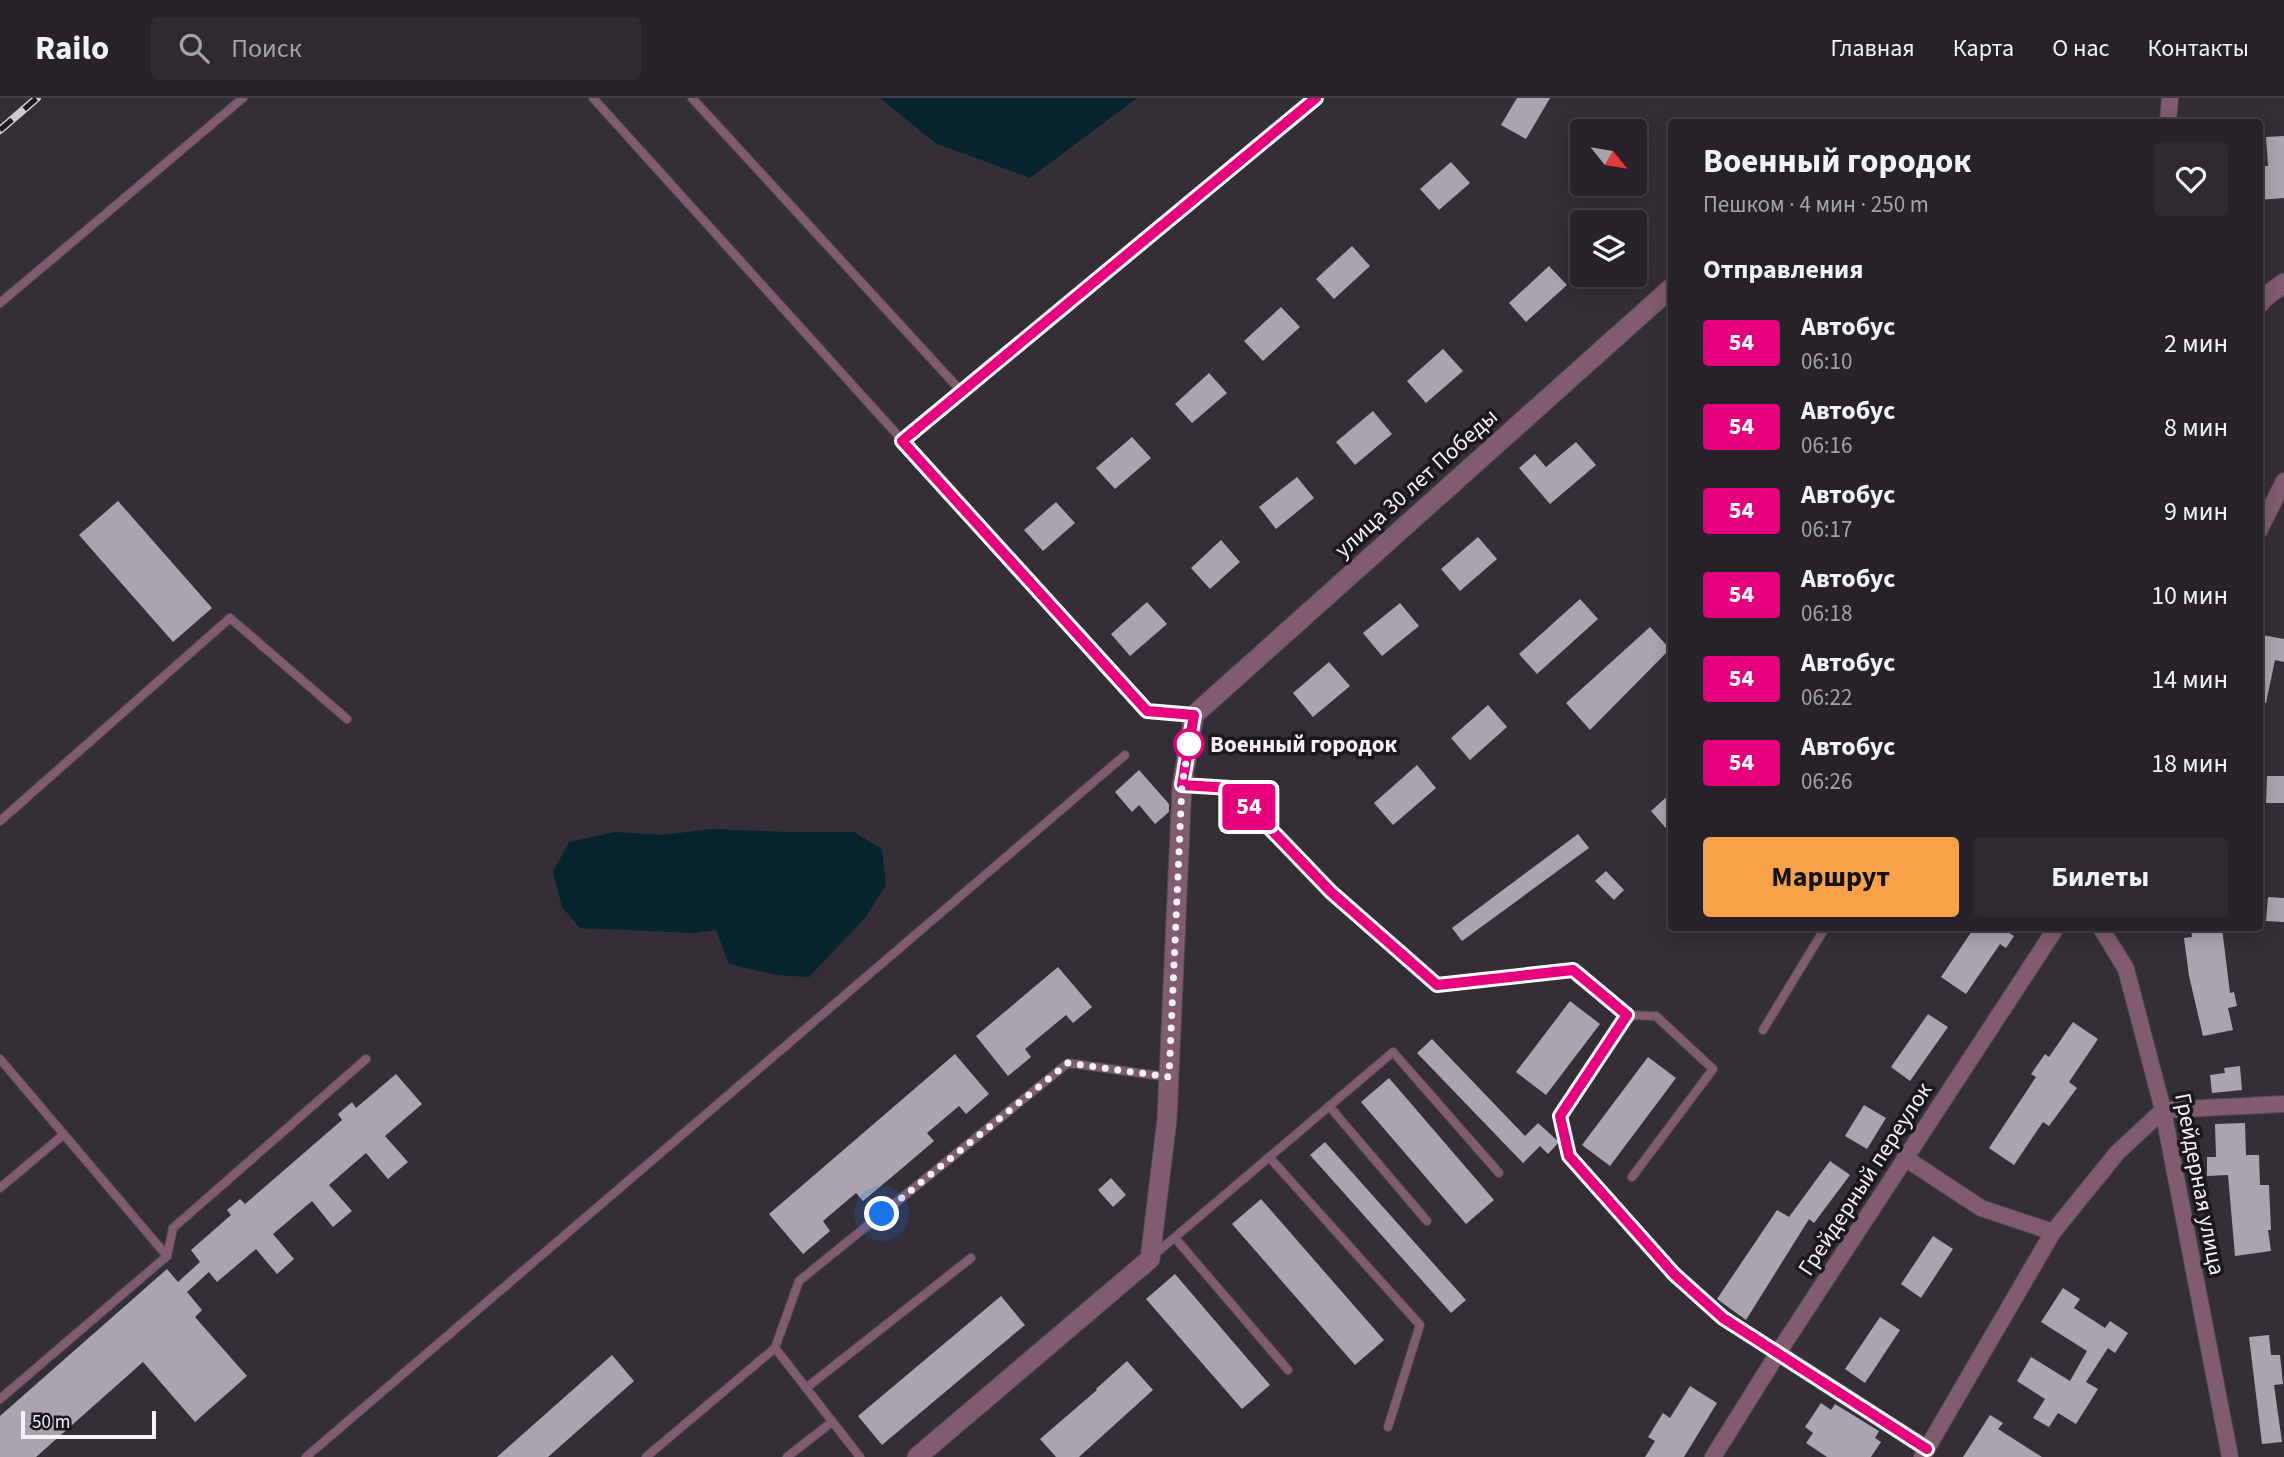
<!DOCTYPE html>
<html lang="ru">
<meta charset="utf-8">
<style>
:root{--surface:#272229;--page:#2f2a31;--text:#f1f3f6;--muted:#a4a4a8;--line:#433f46;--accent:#f7a149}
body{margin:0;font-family:"Source Sans 3",sans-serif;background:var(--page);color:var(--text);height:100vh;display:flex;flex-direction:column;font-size:26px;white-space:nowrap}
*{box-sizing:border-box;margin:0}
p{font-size:23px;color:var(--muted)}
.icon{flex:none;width:38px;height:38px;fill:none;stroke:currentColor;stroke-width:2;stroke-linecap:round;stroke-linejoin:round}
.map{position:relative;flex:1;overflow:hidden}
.details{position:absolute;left:1668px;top:21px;width:595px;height:812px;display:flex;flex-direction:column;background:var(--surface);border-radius:7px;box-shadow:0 4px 18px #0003,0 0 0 2px var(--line)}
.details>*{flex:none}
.badge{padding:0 14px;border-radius:5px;font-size:24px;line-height:46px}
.needle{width:46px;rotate:120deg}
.buttons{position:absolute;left:1570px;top:21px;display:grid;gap:14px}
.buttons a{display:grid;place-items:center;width:77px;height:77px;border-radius:7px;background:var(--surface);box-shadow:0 4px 18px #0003,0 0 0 2px var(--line);font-size:35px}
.scale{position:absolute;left:21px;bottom:18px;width:135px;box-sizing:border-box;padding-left:7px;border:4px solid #f5f1f7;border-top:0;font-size:19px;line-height:24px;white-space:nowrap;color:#f5f1f7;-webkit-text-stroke:5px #1a181c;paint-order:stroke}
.you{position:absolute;width:35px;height:35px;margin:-18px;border:5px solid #fff;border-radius:50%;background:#1a73e8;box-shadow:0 0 0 10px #1a73e833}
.map>.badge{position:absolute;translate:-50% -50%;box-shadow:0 0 0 4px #fff}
h2{padding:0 35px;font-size:26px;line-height:63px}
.round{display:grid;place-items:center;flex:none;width:74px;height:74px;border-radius:7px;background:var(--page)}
.headline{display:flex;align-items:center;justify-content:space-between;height:119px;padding:0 35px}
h1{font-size:33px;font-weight:700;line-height:52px}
.primary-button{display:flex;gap:14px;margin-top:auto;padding:14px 35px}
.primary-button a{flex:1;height:80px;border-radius:7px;background:var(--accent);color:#111;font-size:28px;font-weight:700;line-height:80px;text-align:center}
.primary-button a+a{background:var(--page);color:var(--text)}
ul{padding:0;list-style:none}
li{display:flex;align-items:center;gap:21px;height:84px;padding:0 35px}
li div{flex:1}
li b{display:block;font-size:26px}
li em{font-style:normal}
li .badge{min-width:77px;font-weight:700;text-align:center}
header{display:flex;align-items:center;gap:42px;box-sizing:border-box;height:98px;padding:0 35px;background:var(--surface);border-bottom:2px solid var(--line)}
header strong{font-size:33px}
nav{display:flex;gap:38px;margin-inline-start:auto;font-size:24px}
.search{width:490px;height:63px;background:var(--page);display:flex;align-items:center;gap:18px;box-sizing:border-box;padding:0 24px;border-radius:7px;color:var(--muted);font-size:26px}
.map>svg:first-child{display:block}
</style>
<header>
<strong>Railo</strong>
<div class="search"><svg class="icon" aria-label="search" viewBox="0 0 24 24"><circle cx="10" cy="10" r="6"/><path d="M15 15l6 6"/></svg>Поиск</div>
<nav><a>Главная</a><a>Карта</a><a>О нас</a><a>Контакты</a></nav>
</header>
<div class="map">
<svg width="2284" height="1359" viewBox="0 0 2284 1359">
<rect width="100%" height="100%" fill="#342e37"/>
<g fill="#05242f">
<polygon points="880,0 1137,0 1030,80 935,45"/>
<polygon points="712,731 786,734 854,734 882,751 886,787 865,820 809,879 776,877 729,866 716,832 694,835 580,830 562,809 553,774 569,744 615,734 662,737"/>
</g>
<g fill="#a9a4b0">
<polygon points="1517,0 1550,0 1526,41 1501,27"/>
<polygon points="2284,38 2284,100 2259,102 2259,68 2268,68 2266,39"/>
<polygon points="1451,64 1470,85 1439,112 1420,91"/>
<polygon points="1352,148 1370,168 1334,201 1316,181"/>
<polygon points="1549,168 1567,187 1526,224 1509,205"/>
<polygon points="1281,209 1300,229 1263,263 1244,243"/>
<polygon points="1443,251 1463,273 1426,305 1407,283"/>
<polygon points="1209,275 1227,295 1192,325 1175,306"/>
<polygon points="1373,313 1392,336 1355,367 1336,344"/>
<polygon points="1132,339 1151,360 1115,391 1096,370"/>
<polygon points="1576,344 1596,367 1550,406 1519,370 1535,356 1546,369"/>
<polygon points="1297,379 1314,400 1276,431 1259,409"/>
<polygon points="118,403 212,510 173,544 79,437"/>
<polygon points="1056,404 1075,425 1043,453 1024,432"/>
<polygon points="1478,439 1497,461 1460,493 1441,471"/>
<polygon points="1221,442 1240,464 1210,491 1191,470"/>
<polygon points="1580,501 1598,521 1537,576 1519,556"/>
<polygon points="1147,504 1167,526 1130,558 1111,536"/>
<polygon points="1400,505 1419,528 1382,558 1363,535"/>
<polygon points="1650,529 1670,551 1590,632 1566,605"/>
<polygon points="2262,537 2284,541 2284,564 2275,562 2266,605 2259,604 2259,553"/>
<polygon points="1329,564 1350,588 1313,619 1293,595"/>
<polygon points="1488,607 1507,629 1470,662 1451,640"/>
<polygon points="1417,667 1436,690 1393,727 1374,705"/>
<polygon points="1139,672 1169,706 1169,714 1155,726 1139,707 1132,714 1115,694"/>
<polygon points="2267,678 2284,678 2284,705 2266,705"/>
<polygon points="1671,695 1671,736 1651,713"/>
<polygon points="1578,736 1589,750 1462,843 1452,830"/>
<polygon points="1606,773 1624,792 1614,802 1595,783"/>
<polygon points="2268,799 2284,800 2284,824 2266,823"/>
<polygon points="1974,830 2001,830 2014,838 2006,850 2000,846 1966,896 1941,879"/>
<polygon points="2191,830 2222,830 2230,895 2234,894 2237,908 2228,910 2233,932 2203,938 2189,878 2184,840 2192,839"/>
<polygon points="1058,869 1092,909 1073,925 1066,917 1025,951 1031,959 1008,978 976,938"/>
<polygon points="1570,903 1600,926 1546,997 1516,974"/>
<polygon points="1928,916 1948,929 1910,983 1891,969"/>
<polygon points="2073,924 2098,941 2069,984 2077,990 2049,1028 2043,1024 2014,1067 1989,1050 2036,979 2031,976 2045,956 2049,959"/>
<polygon points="1432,941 1525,1038 1538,1025 1559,1044 1548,1056 1540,1048 1523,1065 1417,955"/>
<polygon points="955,956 989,996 966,1016 959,1008 927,1035 934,1043 906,1067 863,1103 856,1095 823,1123 830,1133 803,1156 769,1116"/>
<polygon points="1648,959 1676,980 1610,1068 1582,1047"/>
<polygon points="2240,968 2242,992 2212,995 2210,977 2225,975 2224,970"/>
<polygon points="396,976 422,1006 385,1038 408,1064 388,1081 366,1055 329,1087 352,1113 333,1129 312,1103 273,1136 294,1161 277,1176 256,1151 217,1184 209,1174 187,1194 202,1212 195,1219 247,1278 195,1324 143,1264 36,1359 0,1359 0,1318 167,1171 178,1184 200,1164 191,1152 231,1117 227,1112 240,1101 245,1106 342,1022 338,1016 352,1004 356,1010"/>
<polygon points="1389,980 1494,1102 1466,1126 1361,1004"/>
<polygon points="1864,1007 1886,1020 1867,1051 1845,1038"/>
<polygon points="2245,1025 2246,1057 2259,1057 2260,1087 2269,1087 2271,1132 2268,1132 2271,1153 2235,1158 2228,1077 2207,1078 2207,1059 2216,1059 2215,1026"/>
<polygon points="1325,1044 1466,1202 1451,1215 1310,1057"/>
<polygon points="1830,1063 1850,1077 1814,1125 1809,1121 1746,1222 1717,1201 1777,1112 1789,1119"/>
<polygon points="1111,1080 1126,1097 1113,1109 1098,1092"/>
<polygon points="1261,1101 1384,1242 1355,1267 1232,1126"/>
<polygon points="1933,1138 1953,1151 1921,1200 1901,1186"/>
<polygon points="1175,1176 1270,1287 1242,1311 1146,1201"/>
<polygon points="2063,1190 2080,1201 2074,1210 2105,1230 2110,1223 2128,1235 2115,1255 2108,1250 2086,1284 2098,1291 2076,1326 2058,1315 2049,1329 2033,1320 2045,1301 2017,1283 2031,1259 2070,1283 2087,1253 2041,1224"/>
<polygon points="1001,1198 1025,1227 882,1347 858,1318"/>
<polygon points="1880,1219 1900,1232 1865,1285 1845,1271"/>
<polygon points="2269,1237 2271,1257 2280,1257 2283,1286 2274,1287 2282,1344 2262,1346 2249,1239"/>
<polygon points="612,1257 634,1283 548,1359 497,1359"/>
<polygon points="1127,1263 1153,1292 1079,1359 1056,1359 1040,1341 1097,1292 1096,1291"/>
<polygon points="1690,1288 1717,1305 1684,1359 1645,1359 1655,1343 1648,1339 1663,1315 1670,1320"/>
<polygon points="1821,1305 1831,1312 1835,1306 1879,1333 1875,1340 1881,1344 1871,1359 1827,1359 1806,1345 1813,1335 1805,1329"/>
<polygon points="1990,1317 2003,1325 1998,1331 2042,1359 1963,1359"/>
</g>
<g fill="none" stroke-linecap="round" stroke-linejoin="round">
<g stroke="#4f4952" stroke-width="10">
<g id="service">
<polyline points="593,0 1147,613 1194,617"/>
<polyline points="692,0 961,293"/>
<polyline points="0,205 243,0"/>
<polyline points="902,343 1316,0"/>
<polyline points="1184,687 1231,690 1331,794 1437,887 1573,871 1627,917 1560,1018 1569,1058 1674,1176 1723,1220 1778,1255"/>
<polyline points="0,723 230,520 347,621"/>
<polyline points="1627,917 1656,918 1713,971 1632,1079"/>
<polyline points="1763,932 1825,830"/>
<polyline points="0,961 167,1158"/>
<polyline points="1329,1008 1427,1123"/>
<polyline points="1269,1059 1420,1227 1388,1329"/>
<polyline points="0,1090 63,1037"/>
<polyline points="1175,1140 1288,1272"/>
<polyline points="1154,1157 1393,954 1499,1075"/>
<polyline points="775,1250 799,1183 1068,965 1168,979"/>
<polyline points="806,1290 971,1160"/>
<polyline points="0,1301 167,1158 173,1130 366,961"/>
<polyline points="306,1359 1125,657"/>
<polyline points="646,1359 775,1250 860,1359"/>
<polyline points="787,1359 832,1324"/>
</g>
</g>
<g stroke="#4f4952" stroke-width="18">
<g id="minor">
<polyline points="2168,24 2170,0"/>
<polyline points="2259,433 2284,383"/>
<polyline points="2101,830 2126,871 2163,1012 2230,1359"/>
<polyline points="1905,1060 1981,1110 2053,1134"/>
<polyline points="1778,1255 1927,1351"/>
<polyline points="1713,1359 1778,1255 2056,830"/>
<polyline points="1922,1359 2053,1134 2117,1055 2163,1012 2284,1006"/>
</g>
</g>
<g stroke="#4f4952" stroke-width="21">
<g id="tertiary">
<polyline points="2259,206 2265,199 2284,185"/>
<polyline points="917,1359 1150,1161 1167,1021 1182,687 1194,617 1671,190"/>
</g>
</g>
<use href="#service" stroke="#815b6f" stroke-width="8"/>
<use href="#minor" stroke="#815b6f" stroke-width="16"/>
<use href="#tertiary" stroke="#815b6f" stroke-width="19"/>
<g stroke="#cfcad1" stroke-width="8">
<polyline id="rail" points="0,32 37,0"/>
</g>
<use href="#rail" stroke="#1a181c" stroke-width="5" stroke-dasharray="16" stroke-linecap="butt"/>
</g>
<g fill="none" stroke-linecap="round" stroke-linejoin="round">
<g stroke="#fff" stroke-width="16">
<polyline id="line" points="1316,0 902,343 1147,613 1194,617 1182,687 1231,690 1331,794 1437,887 1573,872 1627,917 1560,1018 1569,1058 1674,1176 1723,1220 1927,1351"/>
</g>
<use href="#line" stroke="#e6007e" stroke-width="10"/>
<polyline stroke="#f5f1f7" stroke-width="7" stroke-dasharray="0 12.6" points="882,1116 1068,965 1169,979 1182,687 1190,641 1189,646"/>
</g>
<circle fill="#fff" stroke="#e6007e" stroke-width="3.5" cx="1189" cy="646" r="14"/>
<g text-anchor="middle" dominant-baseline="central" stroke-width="7" stroke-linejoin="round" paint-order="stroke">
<g font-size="23" fill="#f5f1f7" stroke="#1a181c">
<text transform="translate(1416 385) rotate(-42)">улица 30 лет Победы</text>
<text transform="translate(1865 1081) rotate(-57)">Грейдерный переулок</text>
<text transform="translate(2200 1086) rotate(79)">Грейдерная улица</text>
</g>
<g font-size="23" font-weight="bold" fill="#f5f1f7" stroke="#1a181c" text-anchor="start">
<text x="1210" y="646">Военный городок</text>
</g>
</g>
</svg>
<div class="buttons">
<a><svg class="needle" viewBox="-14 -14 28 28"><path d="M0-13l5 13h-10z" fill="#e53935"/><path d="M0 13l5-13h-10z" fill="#a4a4a8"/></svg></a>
<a><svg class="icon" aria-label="layers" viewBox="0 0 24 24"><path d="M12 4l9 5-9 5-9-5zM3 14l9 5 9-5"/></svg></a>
</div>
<div class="scale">50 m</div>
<div class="you" style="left:882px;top:1116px"></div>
<b class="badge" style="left:1249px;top:709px;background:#e6007e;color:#fff">54</b>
<section class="details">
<div class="headline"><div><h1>Военный городок</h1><p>Пешком · 4 мин · 250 m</p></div><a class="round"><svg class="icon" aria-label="heart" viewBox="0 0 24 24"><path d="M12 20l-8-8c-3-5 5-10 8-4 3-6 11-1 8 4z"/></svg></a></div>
<h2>Отправления</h2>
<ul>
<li><span class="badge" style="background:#e6007e;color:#fff">54</span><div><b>Автобус</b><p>06:10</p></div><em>2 мин</em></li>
<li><span class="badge" style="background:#e6007e;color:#fff">54</span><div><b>Автобус</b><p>06:16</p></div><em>8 мин</em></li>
<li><span class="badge" style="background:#e6007e;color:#fff">54</span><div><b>Автобус</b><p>06:17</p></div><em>9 мин</em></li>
<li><span class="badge" style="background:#e6007e;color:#fff">54</span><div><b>Автобус</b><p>06:18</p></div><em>10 мин</em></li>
<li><span class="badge" style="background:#e6007e;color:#fff">54</span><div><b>Автобус</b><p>06:22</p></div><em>14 мин</em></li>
<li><span class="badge" style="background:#e6007e;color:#fff">54</span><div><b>Автобус</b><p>06:26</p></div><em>18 мин</em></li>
</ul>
<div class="primary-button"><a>Маршрут</a><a>Билеты</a></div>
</section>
</div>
